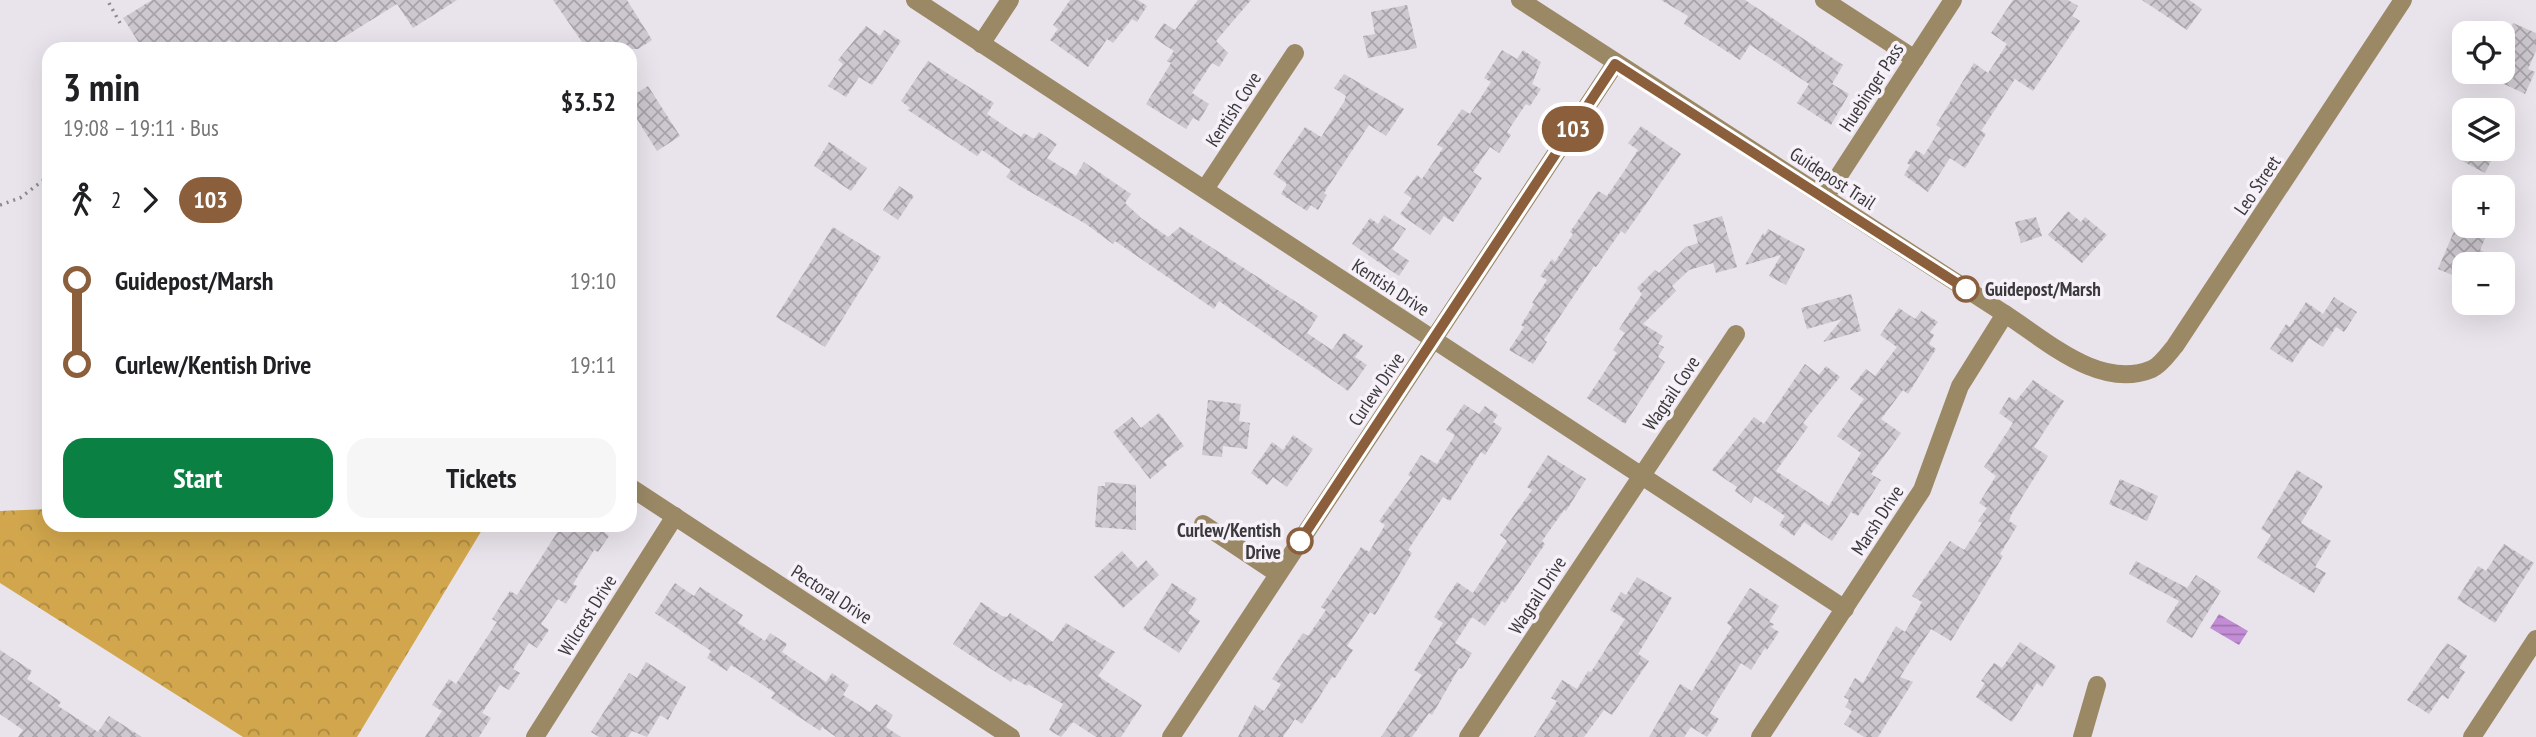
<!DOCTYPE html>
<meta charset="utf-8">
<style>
:root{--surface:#fff;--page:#f6f6f6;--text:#202124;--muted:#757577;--accent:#0b8043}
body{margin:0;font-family:"PT Sans Narrow",sans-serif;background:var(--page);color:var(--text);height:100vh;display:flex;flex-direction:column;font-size:26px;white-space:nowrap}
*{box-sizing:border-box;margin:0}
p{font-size:23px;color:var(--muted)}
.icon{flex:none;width:38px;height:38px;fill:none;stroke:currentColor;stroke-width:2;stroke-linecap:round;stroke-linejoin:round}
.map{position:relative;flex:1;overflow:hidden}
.side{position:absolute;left:42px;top:42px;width:595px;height:490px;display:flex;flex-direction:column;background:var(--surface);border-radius:21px;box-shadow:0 7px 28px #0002}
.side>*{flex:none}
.badge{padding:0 14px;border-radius:23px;font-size:24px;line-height:46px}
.fabs{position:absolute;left:2452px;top:21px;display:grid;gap:14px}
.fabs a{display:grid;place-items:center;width:63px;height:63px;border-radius:14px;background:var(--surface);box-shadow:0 7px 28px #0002;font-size:35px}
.map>.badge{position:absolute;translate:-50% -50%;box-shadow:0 0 0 4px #fff}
.legs{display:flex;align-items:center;gap:10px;height:77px;padding:0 21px;font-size:23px}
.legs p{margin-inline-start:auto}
.head{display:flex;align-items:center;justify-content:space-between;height:119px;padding:0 21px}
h1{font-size:38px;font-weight:700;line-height:52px}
.cta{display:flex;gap:14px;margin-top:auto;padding:14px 21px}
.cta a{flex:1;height:80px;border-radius:21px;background:var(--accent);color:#fff;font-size:28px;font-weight:700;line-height:80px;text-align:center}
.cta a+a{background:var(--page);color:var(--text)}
ul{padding:0 21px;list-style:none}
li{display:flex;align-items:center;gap:24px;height:84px;font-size:26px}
li i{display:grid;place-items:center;width:10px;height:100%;margin:0 9px;background:currentColor}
li i::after{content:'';width:18px;height:18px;margin:-9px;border:5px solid;border-radius:50%;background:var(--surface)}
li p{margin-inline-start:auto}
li:first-child i{background:linear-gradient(#0000 50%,currentColor 0)}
li:last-child i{background:linear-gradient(currentColor 50%,#0000 0)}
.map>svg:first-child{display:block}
</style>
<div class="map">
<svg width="2536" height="737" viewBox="0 0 2536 737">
<defs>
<pattern id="forest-crowns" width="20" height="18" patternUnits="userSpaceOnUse" patternTransform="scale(1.75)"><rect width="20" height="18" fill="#d1a64d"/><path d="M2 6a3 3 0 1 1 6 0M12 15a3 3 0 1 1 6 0" fill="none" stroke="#ab8841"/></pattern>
<pattern id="water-rules" width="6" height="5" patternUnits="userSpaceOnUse" patternTransform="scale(1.75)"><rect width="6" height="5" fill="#c38dd5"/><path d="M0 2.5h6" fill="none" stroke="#a074ae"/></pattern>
<pattern id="building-cross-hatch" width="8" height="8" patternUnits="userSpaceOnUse" patternTransform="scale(1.75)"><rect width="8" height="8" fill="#cdc8cf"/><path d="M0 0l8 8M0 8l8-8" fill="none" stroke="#a8a3a9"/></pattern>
</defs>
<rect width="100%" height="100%" fill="#e9e4eb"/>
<polygon fill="url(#forest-crowns)" points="49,509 49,525 485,525 357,737 243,737 0,583 0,511"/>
<polygon fill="url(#water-rules)" points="2219,614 2248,631 2239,645 2210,628"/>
<g fill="url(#building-cross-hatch)">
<polygon points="152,0 457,0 413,28 397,4 325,49 235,49 230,40 215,49 143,49 123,18"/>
<polygon points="553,0 627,0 652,40 638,49 587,49"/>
<polygon points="1070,0 1138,0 1147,6 1137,22 1132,19 1113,43 1107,39 1088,67 1050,40 1058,29 1053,25"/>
<polygon points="1198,0 1251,0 1216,41 1228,53 1219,67 1212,63 1192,93 1209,104 1199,121 1193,118 1186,129 1146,104 1171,63 1167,61 1174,51 1154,38 1164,23 1175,30"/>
<polygon points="1661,0 1745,0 1843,65 1832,84 1849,94 1831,125 1797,103 1809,84 1750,45 1740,60 1684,24 1688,16"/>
<polygon points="2013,0 2068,0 2078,6 2072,16 2080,21 2033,91 2015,79 1981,131 1986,134 1965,168 1950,158 1928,192 1904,175 1910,165 1907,163 1916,150 1924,155 1941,128 1936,125 1974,63 1988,73 2007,44 1991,33"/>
<polygon points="2142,0 2189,0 2202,9 2187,30"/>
<polygon points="1407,5 1417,48 1368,58 1363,36 1375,34 1371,12"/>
<polygon points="2513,23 2536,33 2536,51 2528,69 2535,72 2525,94 2502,83 2502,46"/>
<polygon points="866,26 880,36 884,30 901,41 872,85 859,77 846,97 828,86 843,64 838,60"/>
<polygon points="1502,50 1517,59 1523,50 1541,62 1532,84 1541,89 1530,106 1526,104 1507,132 1511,135 1499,153 1490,147 1473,172 1482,178 1453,222 1444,216 1430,235 1400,214 1412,198 1404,193 1417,175 1422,179 1443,148 1437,145 1462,109 1470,114 1491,82 1484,78"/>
<polygon points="928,61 994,103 987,114 1021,137 1024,133 1034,139 1039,132 1057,144 1047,158 1076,176 1084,162 1131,194 1125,203 1141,218 1168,237 1180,227 1318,316 1307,333 1332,350 1344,333 1363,346 1355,357 1367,365 1348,391 1219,301 1214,309 1115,241 1113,244 1086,224 1020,186 1006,177 1011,170 982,150 977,156 908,110 910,108 901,101"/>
<polygon points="1344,74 1404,109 1386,136 1369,125 1324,193 1327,195 1318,210 1311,205 1307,211 1281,194 1287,184 1273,174 1305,127 1321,137 1344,102 1346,96 1334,88"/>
<polygon points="648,86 680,136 657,151 630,108 630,97"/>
<polygon points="1641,126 1681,154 1625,234 1621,231 1596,267 1594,266 1544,340 1547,342 1533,364 1509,350 1524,327 1521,325 1534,304 1532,303 1547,280 1540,276 1552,259 1555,262 1573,234 1570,232 1598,191 1607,196 1629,164 1638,150 1628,143"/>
<polygon points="829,142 867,168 851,191 814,166"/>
<polygon points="2468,149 2497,149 2485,173 2462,161"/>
<polygon points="899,186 914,196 898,220 883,210"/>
<polygon points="2068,211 2081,222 2085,217 2107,235 2082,263 2048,235"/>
<polygon points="1384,215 1406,229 1392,249 1409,261 1399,276 1352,244 1370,218 1378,224"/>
<polygon points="1722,216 1737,267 1716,273 1713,263 1689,270 1672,286 1676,291 1643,324 1663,336 1658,344 1664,347 1658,357 1665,362 1625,424 1587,398 1617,353 1613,350 1625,333 1619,329 1642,294 1637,288 1655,270 1659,273 1686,247 1698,243 1693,225"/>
<polygon points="2036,217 2042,236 2021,243 2015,222"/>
<polygon points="2458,222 2487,234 2480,250 2512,264 2464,264 2464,280 2438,269"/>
<polygon points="833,227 881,257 825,347 776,317"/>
<polygon points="1768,229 1805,249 1786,285 1769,276 1781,255 1745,265 1763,233 1765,235"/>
<polygon points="1851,294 1861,331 1823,342 1842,319 1807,329 1801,308"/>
<polygon points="2334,297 2357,312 2344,332 2336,327 2323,347 2309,338 2292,363 2270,349 2286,324 2290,327 2306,302 2323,314"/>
<polygon points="1899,308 1915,319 1921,311 1938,322 1930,332 1934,335 1929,344 1936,349 1908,394 1903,390 1881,419 1901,433 1871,474 1881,480 1858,516 1851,512 1832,541 1804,522 1794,536 1779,525 1785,516 1755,496 1751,503 1735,491 1737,487 1712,470 1754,417 1764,424 1805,364 1819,375 1826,366 1840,377 1803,423 1808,427 1776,471 1829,506 1861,453 1837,436 1864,399 1850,389 1866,369 1875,376 1897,347 1880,335"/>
<polygon points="2033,380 2064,401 2034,447 2048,456 2011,515 2009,521 2017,526 2000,554 2003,556 1951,641 1931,629 1900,677 1913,682 1878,737 1864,737 1844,724 1852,711 1845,707 1849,700 1844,697 1855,678 1863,683 1896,626 1905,632 1922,602 1912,596 1950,541 1964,550 1982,523 1978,521 1987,508 1979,503 1996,476 1984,467 2013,423 1999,413 2009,397 2016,401"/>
<polygon points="1208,400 1241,404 1239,421 1250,423 1247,449 1223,446 1222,457 1202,455"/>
<polygon points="1464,404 1479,414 1485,406 1498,415 1493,422 1502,428 1485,455 1481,452 1450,501 1443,497 1408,550 1412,553 1383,602 1375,615 1370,612 1347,646 1353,650 1335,678 1332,677 1302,724 1295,719 1283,737 1238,737 1255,705 1264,711 1281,684 1272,679 1303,633 1308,636 1326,610 1321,607 1361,547 1369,552 1385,525 1379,521 1411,477 1408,475 1421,455 1437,464 1455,435 1446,430"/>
<polygon points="1159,413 1184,446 1164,461 1167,465 1150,479 1113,432 1132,417 1141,428"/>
<polygon points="1293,435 1313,449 1287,487 1273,477 1267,485 1251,473 1272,442 1283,450"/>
<polygon points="1548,455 1586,479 1566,511 1564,510 1542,541 1545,544 1505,603 1502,601 1485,626 1472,617 1455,643 1472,653 1462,669 1459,668 1432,715 1429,713 1412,737 1381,737 1422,675 1414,670 1443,623 1434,617 1457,582 1473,593 1507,541 1500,535 1532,490 1527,487"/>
<polygon points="2297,470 2323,486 2301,523 2331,541 2315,567 2326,573 2314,593 2257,558 2271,535 2261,529"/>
<polygon points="2120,479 2158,496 2147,521 2109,504"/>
<polygon points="1105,482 1136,485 1136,530 1095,527 1098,486 1105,486"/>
<polygon points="562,525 609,525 604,532 609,536 598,552 594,550 573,584 577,586 566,604 558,599 541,624 549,630 537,648 529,643 513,669 520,673 509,690 500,685 482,713 491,718 479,737 425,737 442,711 432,705 449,679 456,684 497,622 492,619 510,591 517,595"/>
<polygon points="2504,544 2534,563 2495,623 2457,599 2478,566 2486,571"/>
<polygon points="1122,551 1138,568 1146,560 1159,575 1123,608 1094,577"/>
<polygon points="2136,561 2187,588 2196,575 2221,591 2192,638 2166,622 2179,601 2129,574"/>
<polygon points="1637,577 1672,598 1638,654 1649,661 1612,715 1604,710 1584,737 1534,737 1557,701 1551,698 1562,680 1577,689 1588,671 1591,672 1625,619 1610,610 1621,592 1626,595"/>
<polygon points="675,583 694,596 700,587 743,615 738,623 765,641 770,633 787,644 782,652 826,682 832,673 849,685 843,695 870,712 876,704 893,715 886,727 901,737 836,737 822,727 820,731 771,698 775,693 752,678 731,665 727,671 707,658 711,651 655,613"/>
<polygon points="1172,583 1197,599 1188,613 1200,621 1179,653 1143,629"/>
<polygon points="1750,588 1779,606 1769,622 1774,624 1771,627 1779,632 1767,650 1765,648 1751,670 1741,663 1710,713 1719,719 1707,737 1691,727 1684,737 1649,737 1680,684 1692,691 1732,627 1727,623"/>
<polygon points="981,602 1002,616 1007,617 1010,613 1053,642 1066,623 1115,652 1098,676 1142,705 1121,737 1096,737 1073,722 1061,737 1049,730 1063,704 1028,684 1027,686 1013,678 1011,682 953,644"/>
<polygon points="2020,642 2056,666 2042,687 2037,683 2012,722 1976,697 1985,683 1981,681 1994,663 2002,668"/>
<polygon points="2447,643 2467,656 2459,668 2465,672 2448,699 2442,695 2429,714 2407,700"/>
<polygon points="0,650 32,671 27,679 61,702 58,706 98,732 109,716 142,737 18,737 23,730 0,714"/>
<polygon points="646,662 686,687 668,720 660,715 647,737 632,731 628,737 599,737 591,732 629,673 637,678"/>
</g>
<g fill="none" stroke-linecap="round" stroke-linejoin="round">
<g stroke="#8d8a8f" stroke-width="3.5" stroke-dasharray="2 5" stroke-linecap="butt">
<polyline points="109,3 120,23"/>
<polyline points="0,205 20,198 49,176"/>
</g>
<g stroke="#9b8966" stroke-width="18">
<polyline points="915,0 1845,609"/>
<path d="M1520 0 2005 314C2046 340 2100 391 2152 369 2161 365 2169 353 2175 346L2403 0"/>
<polyline points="1824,0 1915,59"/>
<polyline points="981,44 1010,0"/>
<polyline points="1205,189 1295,53"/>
<polyline points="1825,197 1953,0"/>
<polyline points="630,487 1011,737"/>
<polyline points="1203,524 1278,574"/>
<polyline points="535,737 675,516"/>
<polyline points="1171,737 1615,64"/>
<polyline points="1468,737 1736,334"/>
<polyline points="1760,737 1922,490 1960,386 2005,314"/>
<polyline points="2082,737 2097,685"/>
<polyline points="2472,737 2536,639"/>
</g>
</g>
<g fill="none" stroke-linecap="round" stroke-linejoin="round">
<g stroke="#fff" stroke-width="16">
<polyline id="line-1" points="1300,541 1615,64 1966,289"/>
</g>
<use href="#line-1" stroke="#8b5e3c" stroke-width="10"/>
</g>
<g fill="#fff" stroke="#8b5e3c" stroke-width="3.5">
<circle cx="1966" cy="289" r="12"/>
<circle cx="1300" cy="541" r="12"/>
</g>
<g text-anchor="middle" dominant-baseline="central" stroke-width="7" stroke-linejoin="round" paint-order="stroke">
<g font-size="19" fill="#3b393c" stroke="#f6f1f8">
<text transform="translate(1871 87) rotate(-57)">Huebinger Pass</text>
<text transform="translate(1233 109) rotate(-57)">Kentish Cove</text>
<text transform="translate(1833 178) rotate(33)">Guidepost Trail</text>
<text transform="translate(2257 185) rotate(-56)">Leo Street</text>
<text transform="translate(1391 287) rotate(33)">Kentish Drive</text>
<text transform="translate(1376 389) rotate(-56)">Curlew Drive</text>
<text transform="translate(1671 393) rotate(-56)">Wagtail Cove</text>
<text transform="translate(1877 520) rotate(-57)">Marsh Drive</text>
<text transform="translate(832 594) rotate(33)">Pectoral Drive</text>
<text transform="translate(1537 595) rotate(-57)">Wagtail Drive</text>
<text transform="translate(587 615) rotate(-58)">Wilcrest Drive</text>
</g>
<g font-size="19" font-weight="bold" fill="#3b393c" stroke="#f6f1f8" text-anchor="start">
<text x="1985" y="289">Guidepost/Marsh</text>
<text x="1281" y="530" text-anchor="end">Curlew/Kentish<tspan x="1281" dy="22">Drive</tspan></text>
</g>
</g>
</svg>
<div class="fabs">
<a><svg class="icon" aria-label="locate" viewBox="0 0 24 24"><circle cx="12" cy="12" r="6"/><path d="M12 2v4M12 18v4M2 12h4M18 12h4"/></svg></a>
<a><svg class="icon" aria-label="layers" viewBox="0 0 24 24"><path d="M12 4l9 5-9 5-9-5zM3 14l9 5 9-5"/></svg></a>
<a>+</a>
<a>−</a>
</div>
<b class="badge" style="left:1573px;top:129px;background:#8b5e3c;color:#fff">103</b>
<section class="side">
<div class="head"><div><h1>3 min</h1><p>19:08 – 19:11 · Bus</p></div><b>$3.52</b></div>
<div class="legs"><svg class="icon" aria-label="walk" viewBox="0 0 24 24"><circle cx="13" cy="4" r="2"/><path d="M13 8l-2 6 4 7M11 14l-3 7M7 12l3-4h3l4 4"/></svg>2<svg class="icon" aria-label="forward" viewBox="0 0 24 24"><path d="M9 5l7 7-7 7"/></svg><b class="badge" style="background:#8b5e3c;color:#fff">103</b></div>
<ul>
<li><i style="color:#8b5e3c"></i><b>Guidepost/Marsh</b><p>19:10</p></li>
<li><i style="color:#8b5e3c"></i><b>Curlew/Kentish Drive</b><p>19:11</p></li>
</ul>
<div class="cta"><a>Start</a><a>Tickets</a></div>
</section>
</div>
